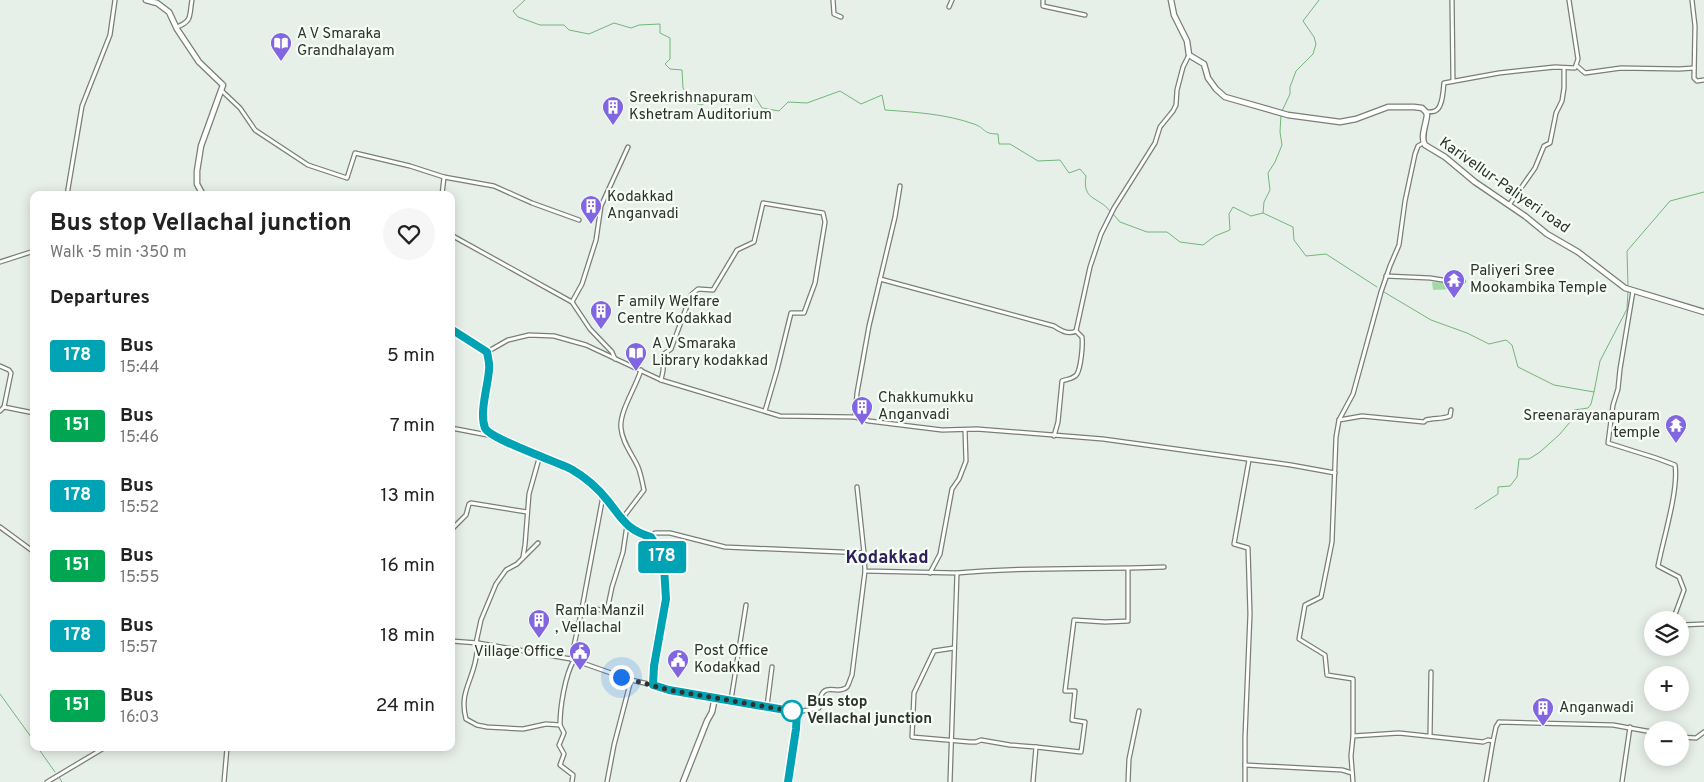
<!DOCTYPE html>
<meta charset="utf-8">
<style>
:root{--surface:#fff;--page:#f6f6f6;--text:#222;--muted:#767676}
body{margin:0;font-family:Overpass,sans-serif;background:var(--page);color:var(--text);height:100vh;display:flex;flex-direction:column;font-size:19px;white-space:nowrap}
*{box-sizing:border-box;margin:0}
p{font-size:16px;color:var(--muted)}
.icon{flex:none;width:28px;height:28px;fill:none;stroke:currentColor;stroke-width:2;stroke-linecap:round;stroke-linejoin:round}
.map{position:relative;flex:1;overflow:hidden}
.details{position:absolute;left:30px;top:191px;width:425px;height:560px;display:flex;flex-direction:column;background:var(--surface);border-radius:10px;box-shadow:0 2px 12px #0003}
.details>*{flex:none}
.badge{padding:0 10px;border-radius:4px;font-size:18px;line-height:32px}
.controls{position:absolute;left:1644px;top:611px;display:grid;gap:10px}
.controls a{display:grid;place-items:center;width:45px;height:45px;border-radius:50%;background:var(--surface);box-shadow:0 2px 12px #0003;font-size:25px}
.you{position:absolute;width:25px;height:25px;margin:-12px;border:4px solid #fff;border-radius:50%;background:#1a73e8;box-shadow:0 0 0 8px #1a73e833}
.map>.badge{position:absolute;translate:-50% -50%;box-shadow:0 0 0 2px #fff}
h2{padding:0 20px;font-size:19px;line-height:45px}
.round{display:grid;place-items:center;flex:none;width:52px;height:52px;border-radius:26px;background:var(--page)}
.overview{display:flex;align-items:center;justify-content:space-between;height:85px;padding:0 20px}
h1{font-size:24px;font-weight:700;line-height:38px}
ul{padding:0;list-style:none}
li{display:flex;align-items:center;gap:15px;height:70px;padding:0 20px}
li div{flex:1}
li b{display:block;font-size:19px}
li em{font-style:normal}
li .badge{min-width:55px;font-weight:700;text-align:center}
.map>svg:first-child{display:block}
</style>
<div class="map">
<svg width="1704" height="782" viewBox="0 0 1704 782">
<rect width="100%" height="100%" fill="#e7f0e8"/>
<polygon fill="#a3d9a8" points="1432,282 1457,283 1457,289 1433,290"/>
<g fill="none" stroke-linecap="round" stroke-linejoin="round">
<g stroke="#73b57a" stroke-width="1">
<path d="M525 0 513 11 518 17 540 25H564L569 30 589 34 614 23 631 28 639 25 660 24V33L670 38V59L665 64 670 69 682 70 683 88 692 102 701 105 711 100 727 104 754 95 762 108 779 111 788 102 807 103 840 91 861 104 882 95 885 110C914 112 946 114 974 124 986 128 982 134 998 134L999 144H1010L1038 161 1060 160 1069 173 1080 169 1086 176C1082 201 1098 196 1110 211"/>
<polyline points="1282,111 1290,94 1290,87 1296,71 1313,54 1316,44 1314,37 1303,21 1319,0"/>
<polyline points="1263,213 1264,202 1270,190 1268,173 1275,162 1282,145 1280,132 1281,114"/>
<polyline points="1113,214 1120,222 1147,232 1167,232 1180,242 1203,245 1215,236 1230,230 1229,214 1233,207 1251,216 1263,213 1293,227 1294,240 1306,256 1326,254 1377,287"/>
<polyline points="1628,286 1627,251 1670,201 1704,192"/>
<polyline points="1384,292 1431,320 1467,333 1489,344 1506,340 1512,345 1518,367 1554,385 1594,392 1600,361 1627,309 1628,291"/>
<polyline points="1475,509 1498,494 1498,487 1510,486 1517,477 1519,459 1529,459 1540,452 1560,434 1570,422 1574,410 1588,408 1591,404 1594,392"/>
<polyline points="0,694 34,741"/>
<polyline points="38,748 55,772"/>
<polyline points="59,777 62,782"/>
</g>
<g stroke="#787f78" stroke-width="5.5">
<g id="street">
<polyline points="833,0 834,14 841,17"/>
<polyline points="1043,0 1043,6 1085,15"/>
<polyline points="1452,0 1453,81"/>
<polyline points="1692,0 1695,26 1694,78 1697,81 1704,80"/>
<polyline points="949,7 952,0"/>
<path d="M177 27C193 21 189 15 192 0"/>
<polyline points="1577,66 1585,73 1621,68 1679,69 1694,68"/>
<polyline points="222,91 240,108 255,130 308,165 347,178 355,153 410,166 444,177 442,195"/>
<path d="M1426 112C1429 112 1433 112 1435 111 1443 108 1443 90 1444 83L1499 73 1555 67 1575 68 1578 59 1569 0"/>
<polyline points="444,177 494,186 532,203 579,220"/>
<polyline points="67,195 82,106 110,35 115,0"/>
<polyline points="1509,205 1535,168 1544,146 1550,143 1556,113 1562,101 1564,88 1564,68"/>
<polyline points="451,235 572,302 590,329 612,352 615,359"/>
<polyline points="0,262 34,251"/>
<polyline points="1386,276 1430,278 1455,282 1463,281"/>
<path d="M880 279 1054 326C1061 331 1069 335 1076 331L1090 267 1101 234 1114 208 1155 143 1160 127 1173 111 1176 105 1177 90 1183 67 1189 55"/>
<path d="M1633 291 1620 369 1618 389 1613 405 1608 443 1656 458 1675 465C1679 489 1663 540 1658 566L1679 577 1684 590 1673 620"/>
<polyline points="572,302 582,284 596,240 601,206 628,147"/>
<polyline points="487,352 508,340 529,335 554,336 586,345 661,380 780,416 855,417 869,421 942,430 977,429 1103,439 1291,465 1335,473"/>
<polyline points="0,366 9,370 11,373 4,407"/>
<polyline points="661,380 663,371 664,354 671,349 691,295 698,289 713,290 737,250 754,242 763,203 823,213 825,222 815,283 804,313 791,313 777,370 765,411"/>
<polyline points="0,411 4,407 34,413"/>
<polyline points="855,417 857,393 869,326 895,217 900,186"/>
<path d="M1339 420 1362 416 1424 422 1426 420C1434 418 1443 419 1450 416L1451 410"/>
<polyline points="451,428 493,436"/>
<path d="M1054 436 1058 422 1062 381C1067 379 1074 379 1077 374 1081 367 1083 345 1082 337L1076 331"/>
<polyline points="857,487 864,553"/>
<path d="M622 519 644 490C642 482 641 474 638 467 632 454 622 442 621 428 619 412 636 387 641 370"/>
<polyline points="0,527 34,552"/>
<polyline points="451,530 466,515 469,504 471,503 527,512"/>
<polyline points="651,537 655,533 670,533 725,547 864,553 865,571 957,573 950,782"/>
<polyline points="523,557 525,545 529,494 540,455"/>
<polyline points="930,573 940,554 952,489 959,479 966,461 965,430"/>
<path d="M957 573C1025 566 1095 570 1164 567"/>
<polyline points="582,608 603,496"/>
<polyline points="1680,625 1704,624"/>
<polyline points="451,641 478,643 571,659 631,680 653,685"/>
<polyline points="476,643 481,620 496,584 506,570 517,564 538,543"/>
<path d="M478 643C477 648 477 653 476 658 472 682 459 693 466 719L477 725 487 727 523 729 546 724 560 725C560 707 565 675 574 660"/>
<polyline points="954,648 934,651 914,693 912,737 970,742 976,742 981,740 1010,745 1036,747 1033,782"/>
<polyline points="571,659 582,609 584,607 607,611 612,587 623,552 627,525"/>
<polyline points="731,700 746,605"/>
<polyline points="767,706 772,667"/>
<path d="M797 712 819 708C820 704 820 700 821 696 826 683 839 695 847 687 849 684 850 679 852 675L865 571"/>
<polyline points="560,725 564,733 559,745 564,754 560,765 573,775 572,782"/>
<polyline points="1353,736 1353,679 1327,675 1325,655 1299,639 1305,605 1321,597 1332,542 1336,437 1339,420 1353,394 1381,292 1390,266 1399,245 1405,201 1415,154 1418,146 1423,143"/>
<polyline points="1430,736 1431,672"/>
<polyline points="1680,737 1696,738 1704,732"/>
<polyline points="1036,747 1081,752 1085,722 1072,720 1075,691 1065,691 1074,620 1105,622 1128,621 1128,569"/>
<polyline points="1245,765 1342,770 1352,773"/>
<polyline points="47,782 104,748"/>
<polyline points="224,782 227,748"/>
<polyline points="607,782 614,745 631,680"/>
<polyline points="1128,782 1129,759 1139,711"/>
<polyline points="1245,782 1245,737 1250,614 1248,548 1234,544 1249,460"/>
<polyline points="1353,782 1351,756 1353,736 1399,733 1483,742 1488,740 1493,741 1496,727 1499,722 1613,725 1652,732"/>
<polyline points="1486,782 1493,741"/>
<polyline points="1622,782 1630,727"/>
</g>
</g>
<g stroke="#787f78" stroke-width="7">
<g id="secondary">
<polyline points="146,0 157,3 169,12 177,29 199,62 223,85 201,146 197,171 197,184 203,195"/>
<path d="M1171 0 1174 15 1187 41 1189 55 1204 64 1208 78 1216 89 1225 97 1288 115 1340 122 1356 119 1388 107H1414L1422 108 1426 112 1427 115C1426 125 1420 137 1425 145L1445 157 1475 182 1525 216 1547 234 1578 252 1625 288 1704 312"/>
<path d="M451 329 487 352C488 358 490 364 489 370 488 386 479 413 485 428 490 439 555 461 571 469 585 477 598 488 608 501 623 520 627 530 651 537L661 553 664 567 666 599 654 666 653 685 669 690 797 712 796 729 788 782"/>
<polyline points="683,782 707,721 712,712 715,697"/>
</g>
</g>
<use href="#street" stroke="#fff" stroke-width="3"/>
<use href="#secondary" stroke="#fff" stroke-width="4.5"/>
</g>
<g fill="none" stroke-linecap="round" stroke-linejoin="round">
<g stroke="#fff" stroke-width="11">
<path id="line" d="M451 329 487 352C488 358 490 364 489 370 488 386 479 413 485 428 490 439 555 461 571 469 585 477 598 488 608 501 623 520 627 530 651 537L661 553 664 567 666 599 654 666 653 685 669 690 797 712 796 729 788 782"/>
</g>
<use href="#line" stroke="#00a3b4" stroke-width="8"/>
<polyline stroke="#2e312e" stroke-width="5" stroke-dasharray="0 9" points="621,677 669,690 797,712 792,711"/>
</g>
<defs>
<g id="library-pin" transform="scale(1.125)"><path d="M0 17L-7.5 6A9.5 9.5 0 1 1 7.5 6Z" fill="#8266e1" stroke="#f5fdf5"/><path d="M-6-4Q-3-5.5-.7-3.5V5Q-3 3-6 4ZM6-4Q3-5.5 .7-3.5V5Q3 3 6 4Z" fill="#fff"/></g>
<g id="building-pin" transform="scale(1.125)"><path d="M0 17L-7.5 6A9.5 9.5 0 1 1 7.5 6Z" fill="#8266e1" stroke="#f5fdf5"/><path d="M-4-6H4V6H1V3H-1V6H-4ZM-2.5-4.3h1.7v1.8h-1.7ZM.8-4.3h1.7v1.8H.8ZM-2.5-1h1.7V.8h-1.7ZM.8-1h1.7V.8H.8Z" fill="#fff"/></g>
<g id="temple-pin" transform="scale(1.125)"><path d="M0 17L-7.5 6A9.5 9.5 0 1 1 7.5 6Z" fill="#8266e1" stroke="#f5fdf5"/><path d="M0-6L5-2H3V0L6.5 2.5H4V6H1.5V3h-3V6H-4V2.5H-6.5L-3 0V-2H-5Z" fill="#fff"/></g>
<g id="civic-pin" transform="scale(1.125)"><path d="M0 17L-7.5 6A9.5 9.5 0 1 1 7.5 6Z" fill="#8266e1" stroke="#f5fdf5"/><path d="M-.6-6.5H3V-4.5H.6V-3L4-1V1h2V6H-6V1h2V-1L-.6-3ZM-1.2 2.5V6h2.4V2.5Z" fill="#fff"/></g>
</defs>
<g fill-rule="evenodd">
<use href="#library-pin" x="281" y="43"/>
<use href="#building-pin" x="613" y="107"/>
<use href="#building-pin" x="591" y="206"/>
<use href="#temple-pin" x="1454" y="280"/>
<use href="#building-pin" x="601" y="311"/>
<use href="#library-pin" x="636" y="353"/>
<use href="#building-pin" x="862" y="407"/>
<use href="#temple-pin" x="1676" y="425"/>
<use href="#building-pin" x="539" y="620"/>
<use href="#civic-pin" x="580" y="652"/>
<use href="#civic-pin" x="678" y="660"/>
<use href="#building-pin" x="1543" y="708"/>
</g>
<circle fill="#fff" stroke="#00a3b4" stroke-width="2.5" cx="792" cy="711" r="10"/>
<g text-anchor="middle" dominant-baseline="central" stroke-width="4.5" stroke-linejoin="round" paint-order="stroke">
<g font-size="15" fill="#2e312e" stroke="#f5fdf5" text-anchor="start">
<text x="297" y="34">A V Smaraka<tspan x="297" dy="17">Grandhalayam</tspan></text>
<text x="629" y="98">Sreekrishnapuram<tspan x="629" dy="17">Kshetram Auditorium</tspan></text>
<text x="607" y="197">Kodakkad<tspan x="607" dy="17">Anganvadi</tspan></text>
<text x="1470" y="271">Paliyeri Sree<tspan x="1470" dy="17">Mookambika Temple</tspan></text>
<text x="617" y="302">F amily Welfare<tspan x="617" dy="17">Centre Kodakkad</tspan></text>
<text x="652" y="344">A V Smaraka<tspan x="652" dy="17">Library kodakkad</tspan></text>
<text x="878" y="398">Chakkumukku<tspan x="878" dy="17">Anganvadi</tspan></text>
<text x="1660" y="416" text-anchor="end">Sreenarayanapuram<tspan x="1660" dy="17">temple</tspan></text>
<text x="555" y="611">Ramla Manzil<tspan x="555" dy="17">, Vellachal</tspan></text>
<text x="694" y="651">Post Office<tspan x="694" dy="17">Kodakkad</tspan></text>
<text x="564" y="652" text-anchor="end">Village Office</text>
<text x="1559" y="708">Anganwadi</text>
</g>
<g font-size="15" fill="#2e312e" stroke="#f5fdf5">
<text transform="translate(1504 186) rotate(35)">Karivellur-Paliyeri road</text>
</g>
<g font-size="15" font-weight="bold" fill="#2e312e" stroke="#f5fdf5" text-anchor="start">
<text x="807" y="702">Bus stop<tspan x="807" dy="17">Vellachal junction</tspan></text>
</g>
<g font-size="18" font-weight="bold" fill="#2f205b" stroke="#f5fdf5">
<text x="887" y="558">Kodakkad</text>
</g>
</g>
</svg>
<div class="controls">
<a><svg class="icon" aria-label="layers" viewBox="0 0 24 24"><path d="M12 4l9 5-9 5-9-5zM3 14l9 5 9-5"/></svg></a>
<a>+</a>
<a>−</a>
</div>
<div class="you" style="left:621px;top:677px"></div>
<b class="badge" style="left:662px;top:557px;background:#00a3b4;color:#fff">178</b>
<section class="details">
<div class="overview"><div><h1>Bus stop Vellachal junction</h1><p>Walk · 5 min · 350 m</p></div><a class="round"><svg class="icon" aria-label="heart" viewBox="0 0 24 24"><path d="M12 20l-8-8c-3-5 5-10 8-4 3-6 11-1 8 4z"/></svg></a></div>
<h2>Departures</h2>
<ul>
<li><span class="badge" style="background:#00a3b4;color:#fff">178</span><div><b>Bus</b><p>15:44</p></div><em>5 min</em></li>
<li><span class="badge" style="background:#00a651;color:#fff">151</span><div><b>Bus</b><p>15:46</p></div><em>7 min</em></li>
<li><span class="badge" style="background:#00a3b4;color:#fff">178</span><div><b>Bus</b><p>15:52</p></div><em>13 min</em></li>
<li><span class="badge" style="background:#00a651;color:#fff">151</span><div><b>Bus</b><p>15:55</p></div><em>16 min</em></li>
<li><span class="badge" style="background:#00a3b4;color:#fff">178</span><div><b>Bus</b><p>15:57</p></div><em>18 min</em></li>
<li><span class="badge" style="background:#00a651;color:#fff">151</span><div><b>Bus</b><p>16:03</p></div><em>24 min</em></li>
</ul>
</section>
</div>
